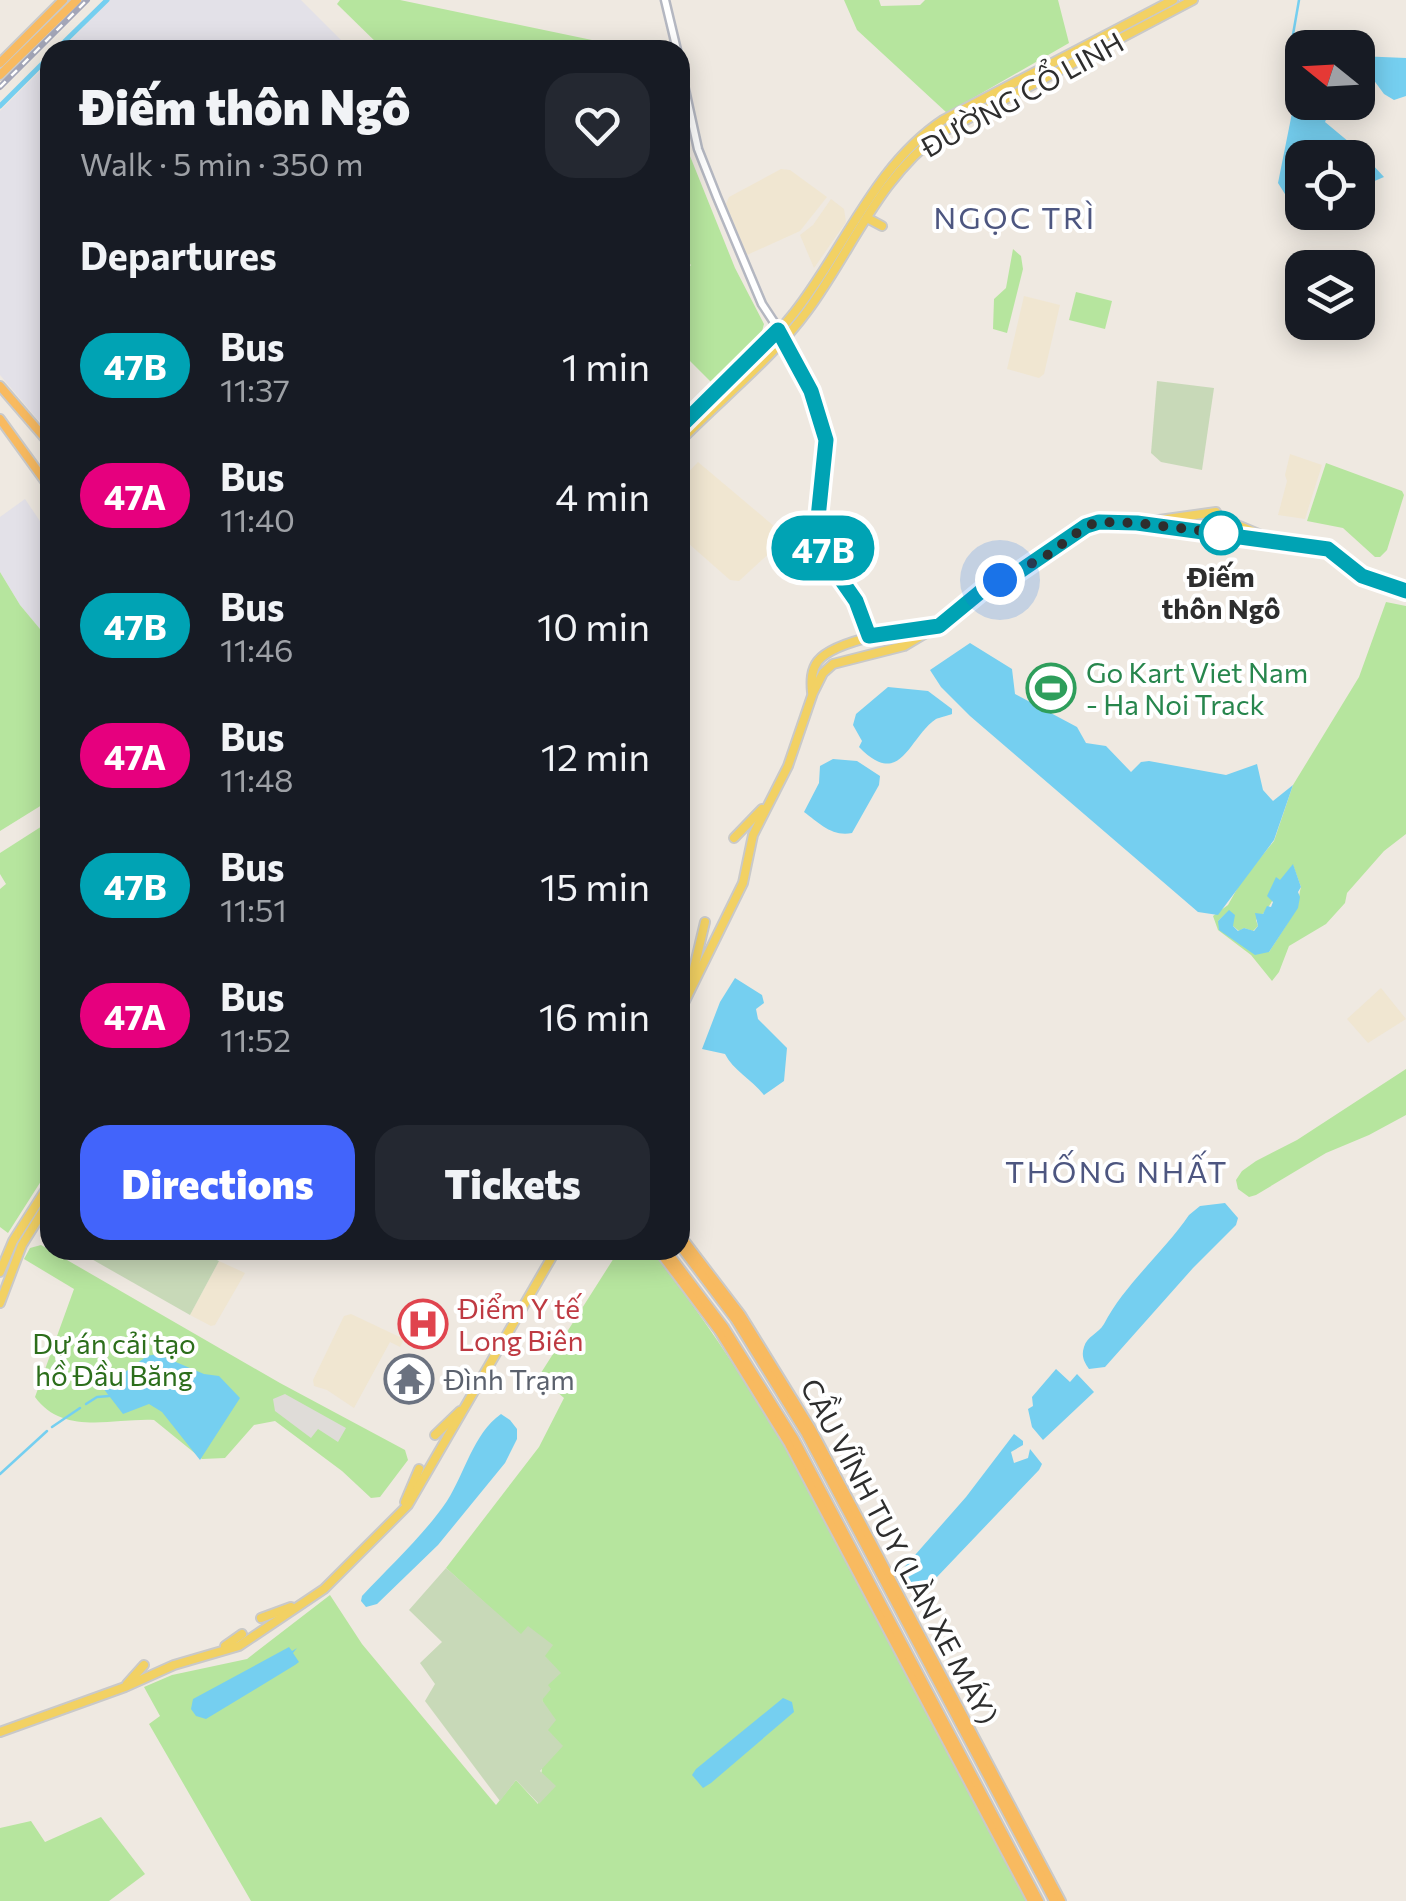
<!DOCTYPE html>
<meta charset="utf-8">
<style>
:root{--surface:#171b24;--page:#242831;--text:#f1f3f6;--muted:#9ea1a6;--accent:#4264fb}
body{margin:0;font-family:Commissioner,sans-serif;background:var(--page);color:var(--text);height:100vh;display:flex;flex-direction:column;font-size:38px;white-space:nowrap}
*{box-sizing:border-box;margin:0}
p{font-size:32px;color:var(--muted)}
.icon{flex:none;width:55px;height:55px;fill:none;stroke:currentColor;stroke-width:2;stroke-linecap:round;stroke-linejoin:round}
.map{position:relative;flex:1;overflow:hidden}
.sheet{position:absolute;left:40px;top:40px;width:650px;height:1220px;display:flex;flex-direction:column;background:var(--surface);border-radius:30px;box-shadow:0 5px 25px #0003}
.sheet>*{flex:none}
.badge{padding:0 20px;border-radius:32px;font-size:35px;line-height:65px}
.needle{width:65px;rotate:288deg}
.buttons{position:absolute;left:1285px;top:30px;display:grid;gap:20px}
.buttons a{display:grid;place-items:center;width:90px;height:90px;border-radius:20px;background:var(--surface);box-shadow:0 5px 25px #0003;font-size:50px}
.you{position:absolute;width:50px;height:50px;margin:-25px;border:8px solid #fff;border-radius:50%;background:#1a73e8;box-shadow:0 0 0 15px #1a73e833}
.map>.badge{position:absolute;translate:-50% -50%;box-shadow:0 0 0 5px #fff}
h2{padding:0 40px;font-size:38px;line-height:90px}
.round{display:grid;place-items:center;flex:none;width:105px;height:105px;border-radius:30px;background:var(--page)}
.head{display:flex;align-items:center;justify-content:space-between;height:170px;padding:0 40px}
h1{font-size:48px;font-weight:800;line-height:75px}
.primary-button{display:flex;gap:20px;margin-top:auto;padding:20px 40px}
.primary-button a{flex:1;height:115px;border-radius:30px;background:var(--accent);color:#fff;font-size:40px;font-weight:800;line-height:115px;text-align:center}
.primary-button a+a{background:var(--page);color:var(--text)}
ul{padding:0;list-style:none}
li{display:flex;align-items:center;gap:30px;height:130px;padding:0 40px}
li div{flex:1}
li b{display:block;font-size:38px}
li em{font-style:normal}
li .badge{min-width:110px;font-weight:700;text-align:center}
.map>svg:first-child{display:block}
</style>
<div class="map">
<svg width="1406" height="1901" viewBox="0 0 1406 1901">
<rect width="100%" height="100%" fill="#efe9e1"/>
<g fill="#e3e1e8">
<polygon points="110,0 301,0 351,50 61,50"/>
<polygon points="50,61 50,434 0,375 0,111"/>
<polygon points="25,499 50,536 50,641 20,605 0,572 0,517"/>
</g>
<g fill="#f0e6d1">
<polygon points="781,169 790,170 827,197 800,231 747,255 726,204 729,197"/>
<polygon points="831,199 844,209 846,222 814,268 800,235 813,225"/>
<polygon points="1024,296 1060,305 1044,374 1039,378 1007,369"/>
<polygon points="1290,454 1322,465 1305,519 1278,515 1287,481 1285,475"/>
<polygon points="698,462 787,537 739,581 730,580 680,536 680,481"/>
<polygon points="1381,988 1406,1019 1368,1043 1347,1019"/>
<polygon points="219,1261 245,1273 215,1325 211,1326 190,1315"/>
<polygon points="351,1314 404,1339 400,1347 390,1342 354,1408 327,1390 314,1386 313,1380 344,1316"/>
</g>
<g fill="#b6e59e" fill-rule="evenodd">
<polygon points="340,0 400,0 592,40 592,50 384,50 337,4"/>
<polygon points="844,0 879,0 881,6 920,5 925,0 1058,0 1069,43 947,113 857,30"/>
<polygon points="687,140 690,156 735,268 764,324 761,335 712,383 680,351 680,277 691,265 680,255 680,141"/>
<polygon points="1013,249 1021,256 1023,269 1007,333 993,329 994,299 1006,288"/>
<polygon points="1076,292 1112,301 1105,329 1069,320"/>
<polygon points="1326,463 1402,491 1404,495 1387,550 1380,557 1375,557 1343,528 1307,521"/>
<polygon points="0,572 20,605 50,641 50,800 0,831"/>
<path d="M1386 602 1406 606V834L1384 851 1347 893 1345 903 1326 924 1289 946 1279 972 1272 981 1251 955 1218 930 1213 916 1228 905 1242 880 1274 841 1293 785 1359 677ZM1293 865 1301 887C1299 893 1299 899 1298 905 1297 909 1273 946 1269 952 1248 951 1229 940 1218 921L1229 911 1233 926 1239 931 1244 928 1253 931 1258 926 1256 920C1275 905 1278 885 1293 865Z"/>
<polygon points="50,821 50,1167 8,1233 0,1227 0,889 6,884 0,874 0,853"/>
<polygon points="1406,1069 1406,1115 1369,1135 1326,1153 1256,1195 1249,1197 1238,1189 1236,1180 1242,1171 1256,1161 1297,1140"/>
<path d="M41 1245 280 1383 405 1450 408 1460 380 1497 371 1498 342 1471 275 1421 254 1425 225 1458 202 1459 154 1420C113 1418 63 1436 35 1397L74 1289 24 1259 30 1248Z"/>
<path d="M619 1250H651C807 1447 907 1682 1027 1901H251L149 1724 160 1716 144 1687 172 1675 247 1659 330 1595 362 1644 496 1805 516 1780 538 1804C539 1777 553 1719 542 1700L547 1686 544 1656 446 1568 539 1447 564 1398 539 1376Z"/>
<polygon points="101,1817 145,1874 109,1901 0,1901 0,1828 31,1821 45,1842"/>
</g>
<g fill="#c8d9b8">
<polygon points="1157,381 1214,388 1202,470 1161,462 1151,453"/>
<polygon points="88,1250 195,1250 219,1261 190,1315 88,1257"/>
<polygon points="446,1568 521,1634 528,1626 553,1645 545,1656 561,1673 548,1685 551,1689 542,1700 556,1720 548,1730 563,1746 540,1771 556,1786 539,1804 516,1780 500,1801 425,1701 435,1684 420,1663 442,1642 409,1610"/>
</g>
<polygon fill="#dfdcd8" points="285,1394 346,1428 338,1442 318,1429 311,1438 275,1411 273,1399"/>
<g fill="#75cff0">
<polygon points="1358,56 1406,58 1406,96 1394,100 1384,94 1370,75 1358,72"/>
<polygon points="1302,63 1302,102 1333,103 1325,122 1355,147 1353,153 1371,163 1384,177 1358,188 1358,158 1302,158 1302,211 1295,210 1278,183"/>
<polygon points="970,643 1012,669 1015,694 1077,727 1086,743 1106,746 1131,772 1141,762 1149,761 1226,775 1257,764 1263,790 1273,801 1293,785 1274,840 1218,915 1198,912 970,716 941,687 930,670"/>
<path d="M888 687 928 691 952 709V714C950 715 938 718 936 719 908 738 901 790 859 747L862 741 853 725 856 714Z"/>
<path d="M833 759 857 761 880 776 879 785 852 833C832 837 819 823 804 812L819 783 820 766Z"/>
<polygon points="1293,864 1301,887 1298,892 1300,897 1298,908 1269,952 1255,955 1219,930 1218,921 1229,910 1235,915 1233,926 1238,931 1244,928 1254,931 1258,926 1255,913 1263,914 1267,906 1271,907 1273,902 1267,896 1276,877 1280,880"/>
<path d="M735 978 762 995 764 1003 756 1009 758 1019 787 1048 784 1081 764 1095C751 1079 733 1070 725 1054L702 1049 720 1002Z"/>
<path d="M1225 1203 1238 1218 1236 1225 1193 1268 1105 1367 1089 1369C1084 1362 1081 1356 1084 1347 1087 1336 1098 1334 1104 1324 1124 1285 1163 1253 1189 1215L1200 1206Z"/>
<polygon points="157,1354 204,1374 219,1376 240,1398 200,1460 162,1412 149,1404 123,1414 103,1388 147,1356"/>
<polygon points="1056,1369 1070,1382 1077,1374 1094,1392 1043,1440 1032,1427 1028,1409 1033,1406 1032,1397"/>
<path d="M501 1414 510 1420 517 1429V1439L505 1463 438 1545 377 1604 366 1607 361 1601 362 1596C391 1565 423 1536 447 1501 465 1473 473 1434 501 1414Z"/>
<path d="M1014 1434 1023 1441V1445L1011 1452 1014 1463 1028 1458 1030 1449 1042 1464 1039 1470 936 1578 917 1593C903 1588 909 1579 901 1571L966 1497Z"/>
<polygon points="289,1647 292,1651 297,1648 293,1653 299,1662 295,1665 206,1719 196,1716 191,1709 193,1699"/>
<polygon points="783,1698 792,1702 794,1712 711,1783 703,1788 692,1775 696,1769"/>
</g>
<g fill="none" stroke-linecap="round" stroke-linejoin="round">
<g stroke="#75cff0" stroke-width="2.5">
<polyline points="1291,46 1299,0"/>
<polyline points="86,1404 97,1397 109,1396"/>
<polyline points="52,1427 80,1408"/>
<polyline points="0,1474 47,1431"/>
</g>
<g stroke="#75cff0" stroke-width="5">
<polyline points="56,50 107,0"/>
<polyline points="0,106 50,56"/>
</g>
<g stroke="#b4b7c1" stroke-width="11">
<g id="secondary">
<polyline points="665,0 677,50"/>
<polyline points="680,67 698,149 717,197 762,304 789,345 817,408 826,440 818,518 825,555 852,593 869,636"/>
</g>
</g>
<g stroke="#c9c9c9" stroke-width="12">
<g id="primary">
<polyline points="867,218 882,226"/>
<path d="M680 427C717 390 761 354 794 313 844 250 874 166 943 120L1173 0"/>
<path d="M680 441C722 398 773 358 808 310 852 250 879 177 941 133L1193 0"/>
<polyline points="1152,521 1216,512 1218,517 1261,535"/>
<path d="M812 692C811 681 811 670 818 661 836 639 907 629 934 626"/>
<polyline points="734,838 762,809"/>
<polyline points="691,981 705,922"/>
<polyline points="680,1011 743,883 753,835 788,766 813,693 823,673 833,664 904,646 954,616 989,584 1019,571 1085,526 1099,522 1137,523 1329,549 1362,576 1406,591"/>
<polyline points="0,1272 13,1241 50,1183"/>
<polyline points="0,1303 22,1245 50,1200"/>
<polyline points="435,1435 460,1411"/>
<polyline points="405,1502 419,1469"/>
<polyline points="261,1618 291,1607"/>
<polyline points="225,1646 242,1634"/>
<polyline points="127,1684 144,1665"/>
<polyline points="0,1732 125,1687 174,1665 239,1646 324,1589 408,1505 556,1250"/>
</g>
</g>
<g stroke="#c9c9c9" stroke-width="12">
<g id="trunk">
<polyline points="0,63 63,0"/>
<polyline points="0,75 77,0"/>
<polyline points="0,386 50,444"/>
<polyline points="0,419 50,488"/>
<polyline points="680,1235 741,1315 812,1430 1061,1901"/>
<polyline points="680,1246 735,1319 806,1434 1054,1901"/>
<polyline points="658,1250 719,1331 789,1444 1032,1901"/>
<polyline points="666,1250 724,1327 795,1440 1039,1901"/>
</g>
</g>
<use href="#secondary" stroke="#fff" stroke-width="6"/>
<use href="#primary" stroke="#f2d163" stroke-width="8"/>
<use href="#trunk" stroke="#f8ba60" stroke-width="8"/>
<g stroke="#a3a6b8" stroke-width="6">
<polyline id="rail" points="0,87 87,0"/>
</g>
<use href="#rail" stroke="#fff" stroke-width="2.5" stroke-dasharray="8" stroke-linecap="butt"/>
</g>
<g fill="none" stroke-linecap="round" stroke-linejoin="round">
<g stroke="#fff" stroke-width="22">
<polyline id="line" points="680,427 778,330 811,391 826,440 818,518 824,555 856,601 869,636 939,626 990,584 1020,571 1086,526 1099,522 1137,523 1328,549 1362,576 1406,591"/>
</g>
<use href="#line" stroke="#00a3b4" stroke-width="15"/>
<polyline stroke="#2e2e2e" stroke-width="10" stroke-dasharray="0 18" points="1000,580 1046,556 1086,526 1099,522 1137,523 1221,533"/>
</g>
<defs>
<g id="stadium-ring" transform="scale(2.5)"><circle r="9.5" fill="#fff" stroke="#2e9e5b" stroke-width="1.5"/><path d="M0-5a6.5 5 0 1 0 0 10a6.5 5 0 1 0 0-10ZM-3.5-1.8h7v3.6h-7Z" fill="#2e9e5b"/></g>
<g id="hospital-ring" transform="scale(2.5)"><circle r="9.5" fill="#fff" stroke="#e0444e" stroke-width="1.5"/><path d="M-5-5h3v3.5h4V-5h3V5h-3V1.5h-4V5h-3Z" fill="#e0444e"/></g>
<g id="temple-ring" transform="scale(2.5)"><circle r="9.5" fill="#fff" stroke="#6b7280" stroke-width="1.5"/><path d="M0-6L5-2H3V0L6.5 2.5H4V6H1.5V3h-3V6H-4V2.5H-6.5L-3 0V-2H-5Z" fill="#6b7280"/></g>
</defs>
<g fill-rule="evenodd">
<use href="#stadium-ring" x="1051" y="688"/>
<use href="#hospital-ring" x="423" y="1324"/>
<use href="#temple-ring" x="409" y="1379"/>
</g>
<circle fill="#fff" stroke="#00a3b4" stroke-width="5" cx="1221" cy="533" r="20"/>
<g text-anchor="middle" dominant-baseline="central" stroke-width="8" stroke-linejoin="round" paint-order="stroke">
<g font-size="28" fill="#2e2e2e" stroke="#fff">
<text transform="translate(1022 94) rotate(-29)">ĐƯỜNG CỔ LINH</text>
<text transform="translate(900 1551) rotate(62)">CẦU VĨNH TUY (LÀN XE MÁY)</text>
</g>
<g font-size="28" font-weight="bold" fill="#2e2e2e" stroke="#fff">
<text x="1221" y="576">Điếm<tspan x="1221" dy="32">thôn Ngô</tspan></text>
</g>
<g font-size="28" fill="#27864d" stroke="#fff" text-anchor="start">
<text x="1086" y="672">Go Kart Viet Nam<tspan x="1086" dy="32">- Ha Noi Track</tspan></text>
</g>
<g font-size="28" fill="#be3a42" stroke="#fff" text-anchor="start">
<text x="458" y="1308">Điểm Y tế<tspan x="458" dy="32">Long Biên</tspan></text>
</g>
<g font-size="28" fill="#2c6e1b" stroke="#fff">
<text x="114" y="1343">Dự án cải tạo<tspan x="114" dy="32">hồ Đầu Băng</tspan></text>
</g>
<g font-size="28" fill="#5b616d" stroke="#fff" text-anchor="start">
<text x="444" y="1379">Đình Trạm</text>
</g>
<g font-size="30" letter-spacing="2.5" fill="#4d5680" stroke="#fff">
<text x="1015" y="216">NGỌC TRÌ</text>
<text x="1117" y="1170">THỐNG NHẤT</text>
</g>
</g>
</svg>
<div class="buttons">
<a><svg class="needle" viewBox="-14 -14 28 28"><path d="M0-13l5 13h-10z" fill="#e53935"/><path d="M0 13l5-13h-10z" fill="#9ea1a6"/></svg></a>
<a><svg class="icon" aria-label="locate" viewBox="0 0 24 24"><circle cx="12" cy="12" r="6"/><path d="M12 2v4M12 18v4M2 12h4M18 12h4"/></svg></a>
<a><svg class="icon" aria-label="layers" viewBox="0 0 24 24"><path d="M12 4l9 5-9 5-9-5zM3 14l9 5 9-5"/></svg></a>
</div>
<div class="you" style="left:1000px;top:580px"></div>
<b class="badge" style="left:823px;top:548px;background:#00a3b4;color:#fff">47B</b>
<section class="sheet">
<div class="head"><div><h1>Điếm thôn Ngô</h1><p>Walk · 5 min · 350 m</p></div><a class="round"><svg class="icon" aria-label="heart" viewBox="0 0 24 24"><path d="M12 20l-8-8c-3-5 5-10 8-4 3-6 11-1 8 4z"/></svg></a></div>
<h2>Departures</h2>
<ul>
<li><span class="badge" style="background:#00a3b4;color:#fff">47B</span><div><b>Bus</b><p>11:37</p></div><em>1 min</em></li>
<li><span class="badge" style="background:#e6007e;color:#fff">47A</span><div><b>Bus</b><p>11:40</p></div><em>4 min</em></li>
<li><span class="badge" style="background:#00a3b4;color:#fff">47B</span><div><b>Bus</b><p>11:46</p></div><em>10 min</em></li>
<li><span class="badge" style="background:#e6007e;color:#fff">47A</span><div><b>Bus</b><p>11:48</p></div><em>12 min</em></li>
<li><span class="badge" style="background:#00a3b4;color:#fff">47B</span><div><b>Bus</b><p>11:51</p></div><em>15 min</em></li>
<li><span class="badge" style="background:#e6007e;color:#fff">47A</span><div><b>Bus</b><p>11:52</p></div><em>16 min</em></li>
</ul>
<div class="primary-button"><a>Directions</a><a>Tickets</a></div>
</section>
</div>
